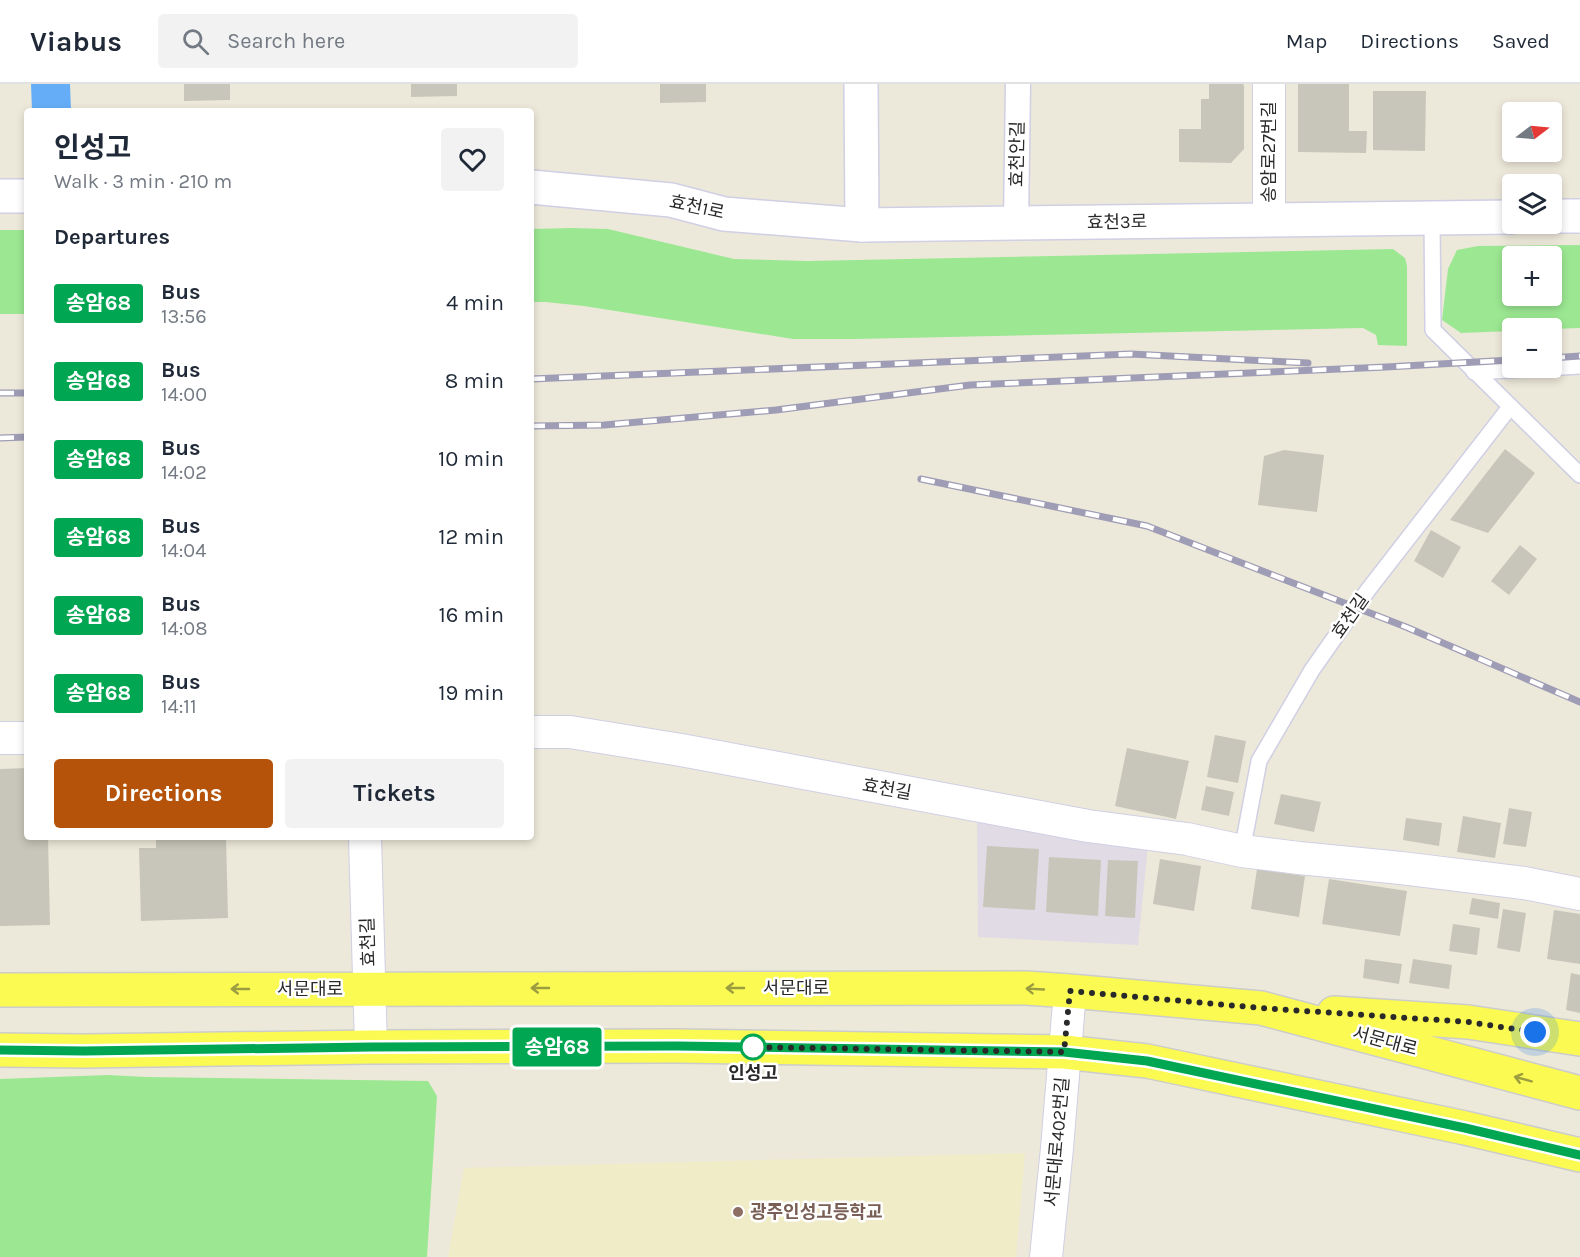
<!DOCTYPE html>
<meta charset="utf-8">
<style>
:root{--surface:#fff;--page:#f2f2f3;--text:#1f2937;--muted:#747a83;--line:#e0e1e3;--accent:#b45309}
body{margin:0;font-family:Karla,"Noto Sans KR",sans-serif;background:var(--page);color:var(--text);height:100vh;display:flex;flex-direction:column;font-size:22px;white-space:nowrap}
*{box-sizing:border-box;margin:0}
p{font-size:20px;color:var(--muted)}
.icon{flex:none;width:33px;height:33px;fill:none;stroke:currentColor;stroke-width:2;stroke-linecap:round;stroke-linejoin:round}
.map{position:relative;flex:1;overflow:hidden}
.panel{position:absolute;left:24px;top:24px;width:510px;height:732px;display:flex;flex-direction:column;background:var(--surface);border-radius:6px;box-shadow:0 3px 9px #0003}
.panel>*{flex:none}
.badge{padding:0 12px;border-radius:4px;font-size:21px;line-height:39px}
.needle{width:39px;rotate:74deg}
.tools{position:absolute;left:1502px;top:18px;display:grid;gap:12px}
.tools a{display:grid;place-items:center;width:60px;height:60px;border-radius:6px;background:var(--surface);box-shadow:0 3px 9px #0003;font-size:30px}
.you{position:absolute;width:30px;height:30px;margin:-15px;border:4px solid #fff;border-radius:50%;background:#1a73e8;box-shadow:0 0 0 9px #1a73e833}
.map>.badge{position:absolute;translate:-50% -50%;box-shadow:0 0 0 3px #fff}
h2{padding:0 30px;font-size:22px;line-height:54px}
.round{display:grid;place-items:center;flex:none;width:63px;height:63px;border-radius:6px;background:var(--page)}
.summary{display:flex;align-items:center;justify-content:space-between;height:102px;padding:0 30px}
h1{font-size:28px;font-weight:700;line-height:45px}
.primary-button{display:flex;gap:12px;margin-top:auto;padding:12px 30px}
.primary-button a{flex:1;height:69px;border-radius:6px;background:var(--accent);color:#fff;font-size:24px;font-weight:700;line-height:69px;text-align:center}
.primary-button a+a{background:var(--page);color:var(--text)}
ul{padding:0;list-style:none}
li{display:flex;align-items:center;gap:18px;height:78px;padding:0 30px}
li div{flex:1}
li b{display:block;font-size:22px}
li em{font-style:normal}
li .badge{min-width:66px;font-weight:700;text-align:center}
header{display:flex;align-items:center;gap:36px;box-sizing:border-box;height:84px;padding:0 30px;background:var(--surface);border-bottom:2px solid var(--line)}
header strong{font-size:28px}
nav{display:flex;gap:33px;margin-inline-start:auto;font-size:21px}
.search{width:420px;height:54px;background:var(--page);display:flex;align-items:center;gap:15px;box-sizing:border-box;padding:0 21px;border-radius:6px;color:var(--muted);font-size:22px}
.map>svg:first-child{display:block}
</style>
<header>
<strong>Viabus</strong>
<div class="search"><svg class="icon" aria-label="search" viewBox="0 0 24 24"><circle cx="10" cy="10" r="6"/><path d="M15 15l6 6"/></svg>Search here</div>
<nav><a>Map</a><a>Directions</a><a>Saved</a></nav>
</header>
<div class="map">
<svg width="1580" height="1173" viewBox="0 0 1580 1173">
<rect width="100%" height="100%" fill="#ede9da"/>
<polygon fill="#e0dbe5" points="977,736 1148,762 1138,861 978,853"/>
<polygon fill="#f0ecc8" points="1025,1069 1016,1173 448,1173 464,1084"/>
<g fill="#9ce892" fill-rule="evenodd">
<polygon points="571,144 608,145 734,175 807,177 1393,165 1405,174 1407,182 1407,262 1378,261 1376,251 1363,244 856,255 793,255 584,222 545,218 531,218 531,145"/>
<rect x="0" y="146" width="26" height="84"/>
<path d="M1580 161V244L1551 245 1512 244V247L1461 249 1442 236 1448 185 1457 166 1478 162ZM1551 172V212H1512V172Z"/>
<polygon points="108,991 147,993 428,997 437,1012 427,1173 0,1173 0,995"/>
</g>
<polygon fill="#65aef7" points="31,0 70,0 71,27 32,27"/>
<g fill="#c8c6ba">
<polygon points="184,0 230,0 230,16 184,17"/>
<polygon points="411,0 457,0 457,12 411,13"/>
<polygon points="660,0 706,0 706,18 660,19"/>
<polygon points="1209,0 1243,0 1244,2 1244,65 1231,79 1179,78 1179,45 1201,45 1201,15 1209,15"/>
<polygon points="1298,0 1349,0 1349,47 1367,47 1366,69 1298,68"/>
<polygon points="1373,7 1426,7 1425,67 1373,66"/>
<polygon points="1505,365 1535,389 1488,449 1450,436"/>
<polygon points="1284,366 1324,371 1317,428 1258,421 1264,372"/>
<polygon points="1431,446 1461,463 1443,494 1414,477"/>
<polygon points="1520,461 1537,475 1509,511 1491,497"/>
<polygon points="1215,651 1246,657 1238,699 1207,693"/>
<polygon points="1127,664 1189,677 1176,735 1115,722"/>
<polygon points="27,684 27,753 48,753 50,841 0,842 0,685"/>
<polygon points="1206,702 1234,708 1229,732 1201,726"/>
<polygon points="1281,710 1321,718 1314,748 1274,740"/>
<polygon points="1509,724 1532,728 1526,763 1503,760"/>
<polygon points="1463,732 1501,739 1495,774 1457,768"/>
<polygon points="1406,734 1442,739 1439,762 1403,756"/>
<polygon points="156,753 226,753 228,834 141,837 139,764 156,764"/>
<polygon points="987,762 1039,765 1035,826 983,823"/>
<polygon points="1049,773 1101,776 1098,832 1046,828"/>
<polygon points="1160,775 1201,782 1194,827 1153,820"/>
<polygon points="1108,776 1138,777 1135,834 1105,832"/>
<polygon points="1257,785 1305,792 1299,833 1251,825"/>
<polygon points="1329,795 1407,807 1400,852 1322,840"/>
<polygon points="1472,814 1500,819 1498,835 1469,830"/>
<polygon points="1503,825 1526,829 1520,868 1497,864"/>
<polygon points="1554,826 1580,830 1580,880 1547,875"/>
<polygon points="1453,840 1480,844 1477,871 1449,867"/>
<polygon points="1365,875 1402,880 1399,900 1363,894"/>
<polygon points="1413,875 1452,881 1449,905 1409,899"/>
<polygon points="1571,889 1580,891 1580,929 1566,926"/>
</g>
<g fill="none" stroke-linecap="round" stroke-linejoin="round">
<g stroke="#d0cfe4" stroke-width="18">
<g id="service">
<polyline points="1432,134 1433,246 1580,391"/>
<polyline points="1474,288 1580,282"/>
<polyline points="1242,767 1259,677 1312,586 1368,506 1510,323"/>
</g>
</g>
<g stroke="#d0cfe4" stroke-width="27">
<polyline id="pedestrian" points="1016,140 1018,0"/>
</g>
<g stroke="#d0cfe4" stroke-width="34">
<g id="minor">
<polyline points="1269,0 1269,135"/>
<polyline points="531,648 570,648 681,666 1088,742 1187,755 1242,767 1299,774 1401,784 1524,799 1580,810"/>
<polyline points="0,654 27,654"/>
<polyline points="365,753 371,963"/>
<polyline points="1046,1173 1057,1064 1070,907"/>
</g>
</g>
<g stroke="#d0cfe4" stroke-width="36">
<g id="tertiary">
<polyline points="861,0 862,141"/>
<polyline points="531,103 671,116 724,130 862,141 1512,133"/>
<polyline points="0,112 27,112"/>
<polyline points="1551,132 1580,132"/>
</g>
</g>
<g stroke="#ccc" stroke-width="36">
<g id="primary">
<polyline points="0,906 1026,904 1070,907 1261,924 1580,1009"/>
<polyline points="1334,929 1468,938 1580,955"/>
<polyline points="0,966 84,967 371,963 677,962 1064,968 1147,977 1465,1044 1580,1071"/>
</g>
</g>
<use href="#service" stroke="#fff" stroke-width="15"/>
<use href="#pedestrian" stroke="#fff" stroke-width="24"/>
<use href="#minor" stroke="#fff" stroke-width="32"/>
<use href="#tertiary" stroke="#fff" stroke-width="33"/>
<use href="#primary" stroke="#fafa52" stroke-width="33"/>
<g stroke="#9f9db5" stroke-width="7">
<g id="rail">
<polyline points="1551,274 1580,272"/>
<polyline points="531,295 1131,270 1308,279"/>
<polyline points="0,309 27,309"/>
<polyline points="531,342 604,341 776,326 970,301 1386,283 1512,276"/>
<polyline points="0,354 27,353"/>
<polyline points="921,395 1147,442 1406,543 1580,618"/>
</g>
</g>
<use href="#rail" stroke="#fff" stroke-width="4.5" stroke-dasharray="14" stroke-linecap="butt"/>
</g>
<defs><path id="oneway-shaft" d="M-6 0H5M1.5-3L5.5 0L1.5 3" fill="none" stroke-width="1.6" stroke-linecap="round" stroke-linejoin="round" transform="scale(1.5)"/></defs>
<g stroke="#9c9c40">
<use href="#oneway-shaft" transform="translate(540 904) rotate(180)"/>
<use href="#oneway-shaft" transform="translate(735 904) rotate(180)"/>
<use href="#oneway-shaft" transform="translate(240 905) rotate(180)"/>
<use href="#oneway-shaft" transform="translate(1035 905) rotate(-177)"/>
<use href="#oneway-shaft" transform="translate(1523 995) rotate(-165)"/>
</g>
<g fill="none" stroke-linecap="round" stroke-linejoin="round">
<g stroke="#fff" stroke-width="14">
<polyline id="line" points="0,966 84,967 371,963 677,962 1064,968 1147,977 1465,1044 1580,1071"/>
</g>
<use href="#line" stroke="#00a651" stroke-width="9"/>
<polyline stroke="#292929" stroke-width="6" stroke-dasharray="0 10.8" points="753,963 745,963 1064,968 1070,907 1261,924 1468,938 1535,948"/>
</g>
<circle fill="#fff" stroke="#00a651" stroke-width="3" cx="753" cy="963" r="12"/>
<circle fill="#8d6e63" stroke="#fff" stroke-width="2" cx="738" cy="1128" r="6"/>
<g text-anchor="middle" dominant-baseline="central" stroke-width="5" stroke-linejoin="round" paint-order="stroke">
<g font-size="18" fill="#292929" stroke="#fff">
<text transform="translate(1269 68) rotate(-90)">송암로27번길</text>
<text transform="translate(1017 70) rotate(-89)">효천안길</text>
<text transform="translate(697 123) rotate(12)">효천1로</text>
<text transform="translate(1117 138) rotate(-1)">효천3로</text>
<text transform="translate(1350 532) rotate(-55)">효천길</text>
<text transform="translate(887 705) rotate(10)">효천길</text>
<text transform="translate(368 858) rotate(-92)">효천길</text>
<text x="796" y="904">서문대로</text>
<text x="310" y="905">서문대로</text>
<text transform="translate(1385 957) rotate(15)">서문대로</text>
<text transform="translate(1057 1058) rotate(-85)">서문대로402번길</text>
</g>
<g font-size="18" font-weight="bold" fill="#292929" stroke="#fff">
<text x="753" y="989">인성고</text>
</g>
<g font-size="18" font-weight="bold" fill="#785e54" stroke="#fff" text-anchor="start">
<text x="750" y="1128">광주인성고등학교</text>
</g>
</g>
</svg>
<div class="tools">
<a><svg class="needle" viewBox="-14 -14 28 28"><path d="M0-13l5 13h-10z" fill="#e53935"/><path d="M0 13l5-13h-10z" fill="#747a83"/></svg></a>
<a><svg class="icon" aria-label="layers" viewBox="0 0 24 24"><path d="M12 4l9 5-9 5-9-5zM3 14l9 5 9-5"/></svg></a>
<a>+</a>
<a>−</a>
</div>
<div class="you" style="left:1535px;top:948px"></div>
<b class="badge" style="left:557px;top:963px;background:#00a651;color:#fff">송암68</b>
<section class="panel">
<div class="summary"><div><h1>인성고</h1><p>Walk · 3 min · 210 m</p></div><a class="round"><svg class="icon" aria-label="heart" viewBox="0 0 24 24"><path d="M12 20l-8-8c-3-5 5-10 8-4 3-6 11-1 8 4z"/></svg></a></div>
<h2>Departures</h2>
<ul>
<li><span class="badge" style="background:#00a651;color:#fff">송암68</span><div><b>Bus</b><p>13:56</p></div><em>4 min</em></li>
<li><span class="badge" style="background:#00a651;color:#fff">송암68</span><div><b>Bus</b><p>14:00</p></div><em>8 min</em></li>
<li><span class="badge" style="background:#00a651;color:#fff">송암68</span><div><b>Bus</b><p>14:02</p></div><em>10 min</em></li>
<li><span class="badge" style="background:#00a651;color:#fff">송암68</span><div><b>Bus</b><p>14:04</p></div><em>12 min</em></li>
<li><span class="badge" style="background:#00a651;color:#fff">송암68</span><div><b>Bus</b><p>14:08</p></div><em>16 min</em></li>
<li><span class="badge" style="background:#00a651;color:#fff">송암68</span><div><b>Bus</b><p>14:11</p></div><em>19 min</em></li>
</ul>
<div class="primary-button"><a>Directions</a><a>Tickets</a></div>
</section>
</div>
